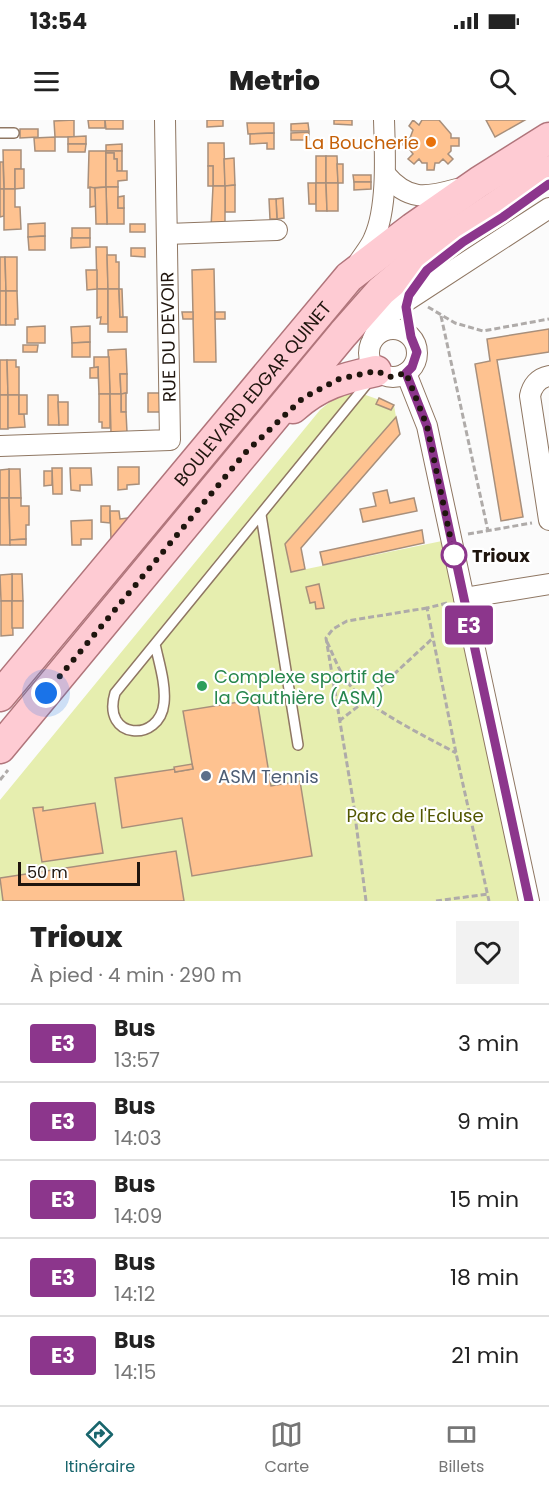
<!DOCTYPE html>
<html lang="fr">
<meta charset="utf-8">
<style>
:root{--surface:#fff;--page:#f2f2f2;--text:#222;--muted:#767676;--line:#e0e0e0;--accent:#19666d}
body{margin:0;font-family:Poppins,sans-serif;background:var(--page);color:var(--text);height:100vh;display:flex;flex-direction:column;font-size:22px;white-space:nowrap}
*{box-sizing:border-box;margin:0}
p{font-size:20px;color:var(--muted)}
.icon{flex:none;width:33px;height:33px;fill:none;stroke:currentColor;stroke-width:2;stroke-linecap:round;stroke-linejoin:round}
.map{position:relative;height:781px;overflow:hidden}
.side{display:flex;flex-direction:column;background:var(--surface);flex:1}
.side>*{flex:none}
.badge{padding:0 12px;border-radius:4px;font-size:21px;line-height:39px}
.scale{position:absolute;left:18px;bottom:15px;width:122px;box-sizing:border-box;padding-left:6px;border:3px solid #1f150e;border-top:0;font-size:16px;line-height:21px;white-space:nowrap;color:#1f150e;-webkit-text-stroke:4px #fff;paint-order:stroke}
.you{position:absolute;width:30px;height:30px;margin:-15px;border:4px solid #fff;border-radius:50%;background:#1a73e8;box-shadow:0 0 0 9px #1a73e833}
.map>.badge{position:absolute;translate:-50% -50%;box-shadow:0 0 0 3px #fff}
.round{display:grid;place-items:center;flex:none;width:63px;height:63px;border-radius:0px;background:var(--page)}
.overview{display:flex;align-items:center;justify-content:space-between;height:102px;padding:0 30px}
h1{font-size:28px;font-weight:800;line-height:45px}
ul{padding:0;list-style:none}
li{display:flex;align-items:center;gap:18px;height:78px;padding:0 30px;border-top:2px solid var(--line)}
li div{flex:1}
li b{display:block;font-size:22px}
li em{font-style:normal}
li .badge{min-width:66px;font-weight:700;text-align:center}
.status{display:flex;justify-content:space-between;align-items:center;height:42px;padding:0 30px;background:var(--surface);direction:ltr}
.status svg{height:16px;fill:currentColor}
header{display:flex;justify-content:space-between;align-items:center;height:78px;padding:0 30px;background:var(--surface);font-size:27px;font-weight:800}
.dock{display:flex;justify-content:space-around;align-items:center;height:84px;border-top:2px solid var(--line);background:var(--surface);font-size:16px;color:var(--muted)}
.dock a{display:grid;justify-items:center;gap:3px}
.dock .selected{color:var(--accent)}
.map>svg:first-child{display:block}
</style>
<div class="status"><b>13:54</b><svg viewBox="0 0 49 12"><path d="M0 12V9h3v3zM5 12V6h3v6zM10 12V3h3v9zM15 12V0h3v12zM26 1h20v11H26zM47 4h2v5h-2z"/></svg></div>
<header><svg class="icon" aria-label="menu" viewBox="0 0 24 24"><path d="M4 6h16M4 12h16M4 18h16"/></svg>Metrio<svg class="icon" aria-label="search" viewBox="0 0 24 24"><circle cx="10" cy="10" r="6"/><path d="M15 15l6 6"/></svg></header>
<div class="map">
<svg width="549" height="781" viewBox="0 0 549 781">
<rect width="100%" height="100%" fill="#fbfbfb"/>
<polygon fill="#e6eeaf" points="360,273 394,285 396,297 286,424 292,452 442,421 519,781 0,781 0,680 320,290 337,276"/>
<g fill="#fec290" stroke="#a88f7b" stroke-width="1.5">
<polygon points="74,0 74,17 55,17 54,1"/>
<polygon points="88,0 105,0 105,8 89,8"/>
<polygon points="105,0 123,0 123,9 106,9"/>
<polygon points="207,0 223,0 223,6 207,7"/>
<polygon points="334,0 352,0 352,5 334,4"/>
<polygon points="413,0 419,5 422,0 439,0 451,14 451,18 459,18 459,26 451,26 451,31 448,34 453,39 448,44 443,39 439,43 435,43 434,50 427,50 427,43 422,43 419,39 414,44 408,39 413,34 410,30 410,26 403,25 402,18 410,18 413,10 409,6"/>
<polygon points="486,0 525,0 495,17"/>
<polygon points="247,3 274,3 274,13 248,14"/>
<polygon points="308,3 309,11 291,11 291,4"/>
<polygon points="20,9 38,9 38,17 20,18"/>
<polygon points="309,12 309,20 291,20 291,13"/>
<polygon points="274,13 274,29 267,29 267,23 250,24 250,14"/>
<polygon points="86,16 86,24 68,24 68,17"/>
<polygon points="55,17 55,31 35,31 34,18"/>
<polygon points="208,23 224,23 225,66 213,66 213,46 208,46"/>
<polygon points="68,24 86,24 85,32 68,32"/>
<polygon points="122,24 122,31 106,31 106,25"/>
<polygon points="3,30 21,30 21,49 15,49 15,69 4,69"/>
<polygon points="89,31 106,31 106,67 88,68"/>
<polygon points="106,31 122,31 122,51 117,51 117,39 114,39 114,33 106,33"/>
<polygon points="106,33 114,33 114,39 117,39 117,51 127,51 127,60 118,61 118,67 106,67"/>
<rect x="316" y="36" width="10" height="27"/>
<polygon points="326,36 337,36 338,63 326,63"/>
<polygon points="234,38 235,65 225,66 224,39"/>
<polygon points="0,42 3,42 4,69 0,69"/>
<polygon points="337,44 343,44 343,63 338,63"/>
<rect x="208" y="46" width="5" height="20"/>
<polygon points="15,49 24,49 24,68 15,69"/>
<polygon points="353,55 371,55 371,62 354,62"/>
<polygon points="354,62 371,62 371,69 354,70"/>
<polygon points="308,63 316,63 316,84 309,84"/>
<polygon points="316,63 326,63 327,91 316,91"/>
<polygon points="326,63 338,63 338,91 327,91"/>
<polygon points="235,65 235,92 225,92 225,66"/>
<polygon points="213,66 225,66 225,108 211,108"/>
<polygon points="90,67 95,68 96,86 90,87"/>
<polygon points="106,67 118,67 118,88 124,88 124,104 107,104"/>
<polygon points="106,67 107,104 96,104 95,68"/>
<polygon points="0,69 4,69 4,96 0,97"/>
<polygon points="4,69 15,69 15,87 20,87 21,109 4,110"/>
<polygon points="124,76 124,88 118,88 118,77"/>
<polygon points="283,78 284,98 277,99 276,79"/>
<polygon points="269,79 276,79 277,99 270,99"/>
<polygon points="45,103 45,116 28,117 28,104"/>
<rect x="130" y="104" width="15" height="8"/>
<rect x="72" y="108" width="18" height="10"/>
<polygon points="45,116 45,130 29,130 28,117"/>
<polygon points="71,118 90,118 90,127 71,128"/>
<polygon points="96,127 107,127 108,169 97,169"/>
<polygon points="131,128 145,128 145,137 131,136"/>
<polygon points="107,135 116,135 116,142 119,142 119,169 108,169"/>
<polygon points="0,137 5,137 6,171 0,171"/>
<polygon points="5,137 17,137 17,171 6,171"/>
<polygon points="214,149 216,242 194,242 192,150"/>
<polygon points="86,150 97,150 97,169 87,170"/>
<polygon points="97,169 108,169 108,204 100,204 101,197 97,198"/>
<polygon points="108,169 119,169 120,197 127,197 127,212 108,212"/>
<polygon points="119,169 122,169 123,197 120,197"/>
<rect x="0" y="171" width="6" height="34"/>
<polygon points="6,171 17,171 18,199 15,199 15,205 6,205"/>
<polygon points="182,192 193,192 193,199 183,199"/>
<rect x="215" y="192" width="10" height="7"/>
<polygon points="45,206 45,223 27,223 27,207"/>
<polygon points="90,206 90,222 72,223 71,207"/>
<polygon points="549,209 549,232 497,240 523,397 501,401 475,244 490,241 487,219"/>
<polygon points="90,222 90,237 72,237 72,223"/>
<polygon points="23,225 38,225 37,232 23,232"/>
<polygon points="126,229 127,254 120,254 121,274 110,274 108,230"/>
<polygon points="94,237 109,237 110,274 99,274 98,247 94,248"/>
<polygon points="0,240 7,240 8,275 0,275"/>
<polygon points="7,240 16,240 16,247 19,247 19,275 8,275"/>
<polygon points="98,247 98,258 90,258 90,248"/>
<polygon points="120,254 127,254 127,273 121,274"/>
<polygon points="126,273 126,292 121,292 121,274"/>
<rect x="148" y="273" width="14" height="19"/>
<polygon points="99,274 110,274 110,308 102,308 102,302 99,302"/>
<polygon points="110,274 121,274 121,292 126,292 127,312 111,313"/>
<rect x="0" y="275" width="8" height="34"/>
<polygon points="8,275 19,275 19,294 24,294 25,307 8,308"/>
<rect x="19" y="275" width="8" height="19"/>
<polygon points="48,275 58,275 59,305 48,305"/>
<polygon points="379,278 394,285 391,290 376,284"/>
<polygon points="58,282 68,282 68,305 59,305"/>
<polygon points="396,297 400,314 301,428 305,449 291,452 285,424"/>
<polygon points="118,347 139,347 139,364 127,365 127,369 118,370"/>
<polygon points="52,348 62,348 62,374 53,374"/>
<polygon points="70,348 91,348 92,365 80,365 80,371 71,370"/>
<polygon points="9,349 20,349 21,378 9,378"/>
<polygon points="9,349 9,378 0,378 0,350"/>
<polygon points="44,351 52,351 52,365 44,366"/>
<polygon points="387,370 390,383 414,378 417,391 363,402 360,389 376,386 373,373"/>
<polygon points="0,378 9,378 10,425 0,425"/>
<polygon points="9,378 21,378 21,386 29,386 29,405 26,405 26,419 10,420"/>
<polygon points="101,386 110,386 110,403 101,402"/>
<polygon points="110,391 119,391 120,399 128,398 111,420"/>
<polygon points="92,400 92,419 81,419 81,425 72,425 71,401"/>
<polygon points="422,410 424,423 323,445 320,432"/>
<polygon points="26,419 26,425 10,425 10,420"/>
<polygon points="12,454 22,454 23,481 12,481"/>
<polygon points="12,454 12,481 1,481 0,455"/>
<polygon points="319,464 324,488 316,489 315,482 310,483 306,467"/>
<polygon points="1,481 12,481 13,515 1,516"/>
<rect x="12" y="481" width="11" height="27"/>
<polygon points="257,579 271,666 300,661 312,736 192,756 182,698 122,708 115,658 175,649 175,652 193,649 183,591"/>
<polygon points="192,644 193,649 175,652 174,647"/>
<polygon points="95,683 103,733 42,742 33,688 43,687 43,691"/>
<polygon points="176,731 184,781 3,781 0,758"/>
</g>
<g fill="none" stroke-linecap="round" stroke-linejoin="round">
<g stroke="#8f7763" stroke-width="12">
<g id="lane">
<polyline points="0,13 14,13"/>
<polyline points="411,217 406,187 409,175 431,147"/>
<polyline points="261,395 298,625"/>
<path d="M155 524C159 543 166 564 164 583 160 623 101 620 115 573L370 260"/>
</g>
</g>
<g stroke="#8f7763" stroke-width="22">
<g id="street">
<path d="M385 54C408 81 425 78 457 69"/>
<polyline points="167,114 277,110"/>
<path d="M359 142C364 134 371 126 374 118 388 87 385 33 384 0"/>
<circle cx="393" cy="233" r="24"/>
<polyline points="373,219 381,202 408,180 549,88"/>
<polyline points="406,253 427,306 529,781"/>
<path d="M549 256C538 258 532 266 530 276L549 400"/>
<polyline points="0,326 170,320 165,0"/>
<polyline points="464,478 549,464"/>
</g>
</g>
<g stroke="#b0757b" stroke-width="33">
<g id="primary">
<path d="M293 288C319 264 344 258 376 251"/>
<path id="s1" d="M0 576 349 157 413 108 479 62 549 18"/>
<polyline points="0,628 343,214 381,171 425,134 549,51"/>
</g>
</g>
<g stroke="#afaba9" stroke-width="3" stroke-dasharray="6 3" stroke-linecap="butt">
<polyline points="428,187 455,203 483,211 549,199"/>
<polyline points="441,196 488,411"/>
<polyline points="468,414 532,403"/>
<polyline points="447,483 427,488 456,633 489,781"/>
<path d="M327 522C334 536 339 552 349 564 370 590 425 616 456 633"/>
<polyline points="339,601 365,581 433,518"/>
<polyline points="0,660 8,650"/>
<polyline points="366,781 353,680 326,518 333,509 347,501 427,488"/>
<polyline points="436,781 488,774"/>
</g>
<use href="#lane" stroke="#fff" stroke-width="9"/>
<use href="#street" stroke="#fff" stroke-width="20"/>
<use href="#primary" stroke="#fecbd3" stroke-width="30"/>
</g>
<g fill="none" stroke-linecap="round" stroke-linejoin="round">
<g stroke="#fff" stroke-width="14">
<polyline id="line" points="529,781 427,306 406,253 412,247 417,232 411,217 406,187 409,175 427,150 463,122 503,97 549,64"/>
</g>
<use href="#line" stroke="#8c368c" stroke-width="9"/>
<polyline stroke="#1f150e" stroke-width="6" stroke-dasharray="0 10.8" points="46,573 245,333 303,278 339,259 376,251 391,257 406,253 427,306 454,435"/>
</g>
<circle fill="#e8710a" stroke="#fff" stroke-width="2" cx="431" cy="22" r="6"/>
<circle fill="#fff" stroke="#8c368c" stroke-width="3" cx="454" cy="435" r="12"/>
<circle fill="#2e9e5b" stroke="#fff" stroke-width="2" cx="202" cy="566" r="6"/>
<circle fill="#5c6f8a" stroke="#fff" stroke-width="2" cx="206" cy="656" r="6"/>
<g text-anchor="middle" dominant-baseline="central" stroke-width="4.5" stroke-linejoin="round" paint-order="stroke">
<g font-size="18" fill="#c56008" stroke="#fff" text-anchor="end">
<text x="419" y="22">La Boucherie</text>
</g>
<g font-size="18" fill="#1f150e" stroke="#fff">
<text transform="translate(168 217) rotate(-91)">RUE DU DEVOIR</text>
<text stroke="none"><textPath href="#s1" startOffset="394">BOULEVARD EDGAR QUINET</textPath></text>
</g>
<g font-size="18" font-weight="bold" fill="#1f150e" stroke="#fff" text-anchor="start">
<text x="472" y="435">Trioux</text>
</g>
<g font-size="18" fill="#27864d" stroke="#fff" text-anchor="start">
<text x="214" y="556">Complexe sportif de<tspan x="214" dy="21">la Gauthière (ASM)</tspan></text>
</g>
<g font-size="18" fill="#4e5e75" stroke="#fff" text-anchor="start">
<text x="218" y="656">ASM Tennis</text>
</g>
<g font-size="18" fill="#525700" stroke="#fff">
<text x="415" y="695">Parc de l'Ecluse</text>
</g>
</g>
</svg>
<div class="scale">50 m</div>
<div class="you" style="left:46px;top:573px"></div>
<b class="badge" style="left:469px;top:505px;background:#8c368c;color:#fff">E3</b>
</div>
<section class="side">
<div class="overview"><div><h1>Trioux</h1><p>À pied · 4 min · 290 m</p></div><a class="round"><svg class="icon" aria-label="heart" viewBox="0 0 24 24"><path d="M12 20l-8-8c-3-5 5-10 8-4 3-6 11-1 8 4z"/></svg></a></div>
<ul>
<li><span class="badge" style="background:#8c368c;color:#fff">E3</span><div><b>Bus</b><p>13:57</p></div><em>3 min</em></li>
<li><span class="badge" style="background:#8c368c;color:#fff">E3</span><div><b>Bus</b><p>14:03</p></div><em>9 min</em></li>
<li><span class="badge" style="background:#8c368c;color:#fff">E3</span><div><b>Bus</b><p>14:09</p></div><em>15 min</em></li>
<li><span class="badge" style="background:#8c368c;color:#fff">E3</span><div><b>Bus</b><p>14:12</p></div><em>18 min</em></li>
<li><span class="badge" style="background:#8c368c;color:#fff">E3</span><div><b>Bus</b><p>14:15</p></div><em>21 min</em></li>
</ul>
</section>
<nav class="dock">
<a class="selected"><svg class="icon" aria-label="directions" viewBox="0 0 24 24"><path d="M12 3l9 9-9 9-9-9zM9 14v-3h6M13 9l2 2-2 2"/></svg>Itinéraire</a>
<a><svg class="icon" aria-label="map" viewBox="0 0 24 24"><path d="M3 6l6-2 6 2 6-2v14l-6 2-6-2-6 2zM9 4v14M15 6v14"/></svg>Carte</a>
<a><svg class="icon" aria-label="tickets" viewBox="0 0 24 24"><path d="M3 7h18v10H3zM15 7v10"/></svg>Billets</a>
</nav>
